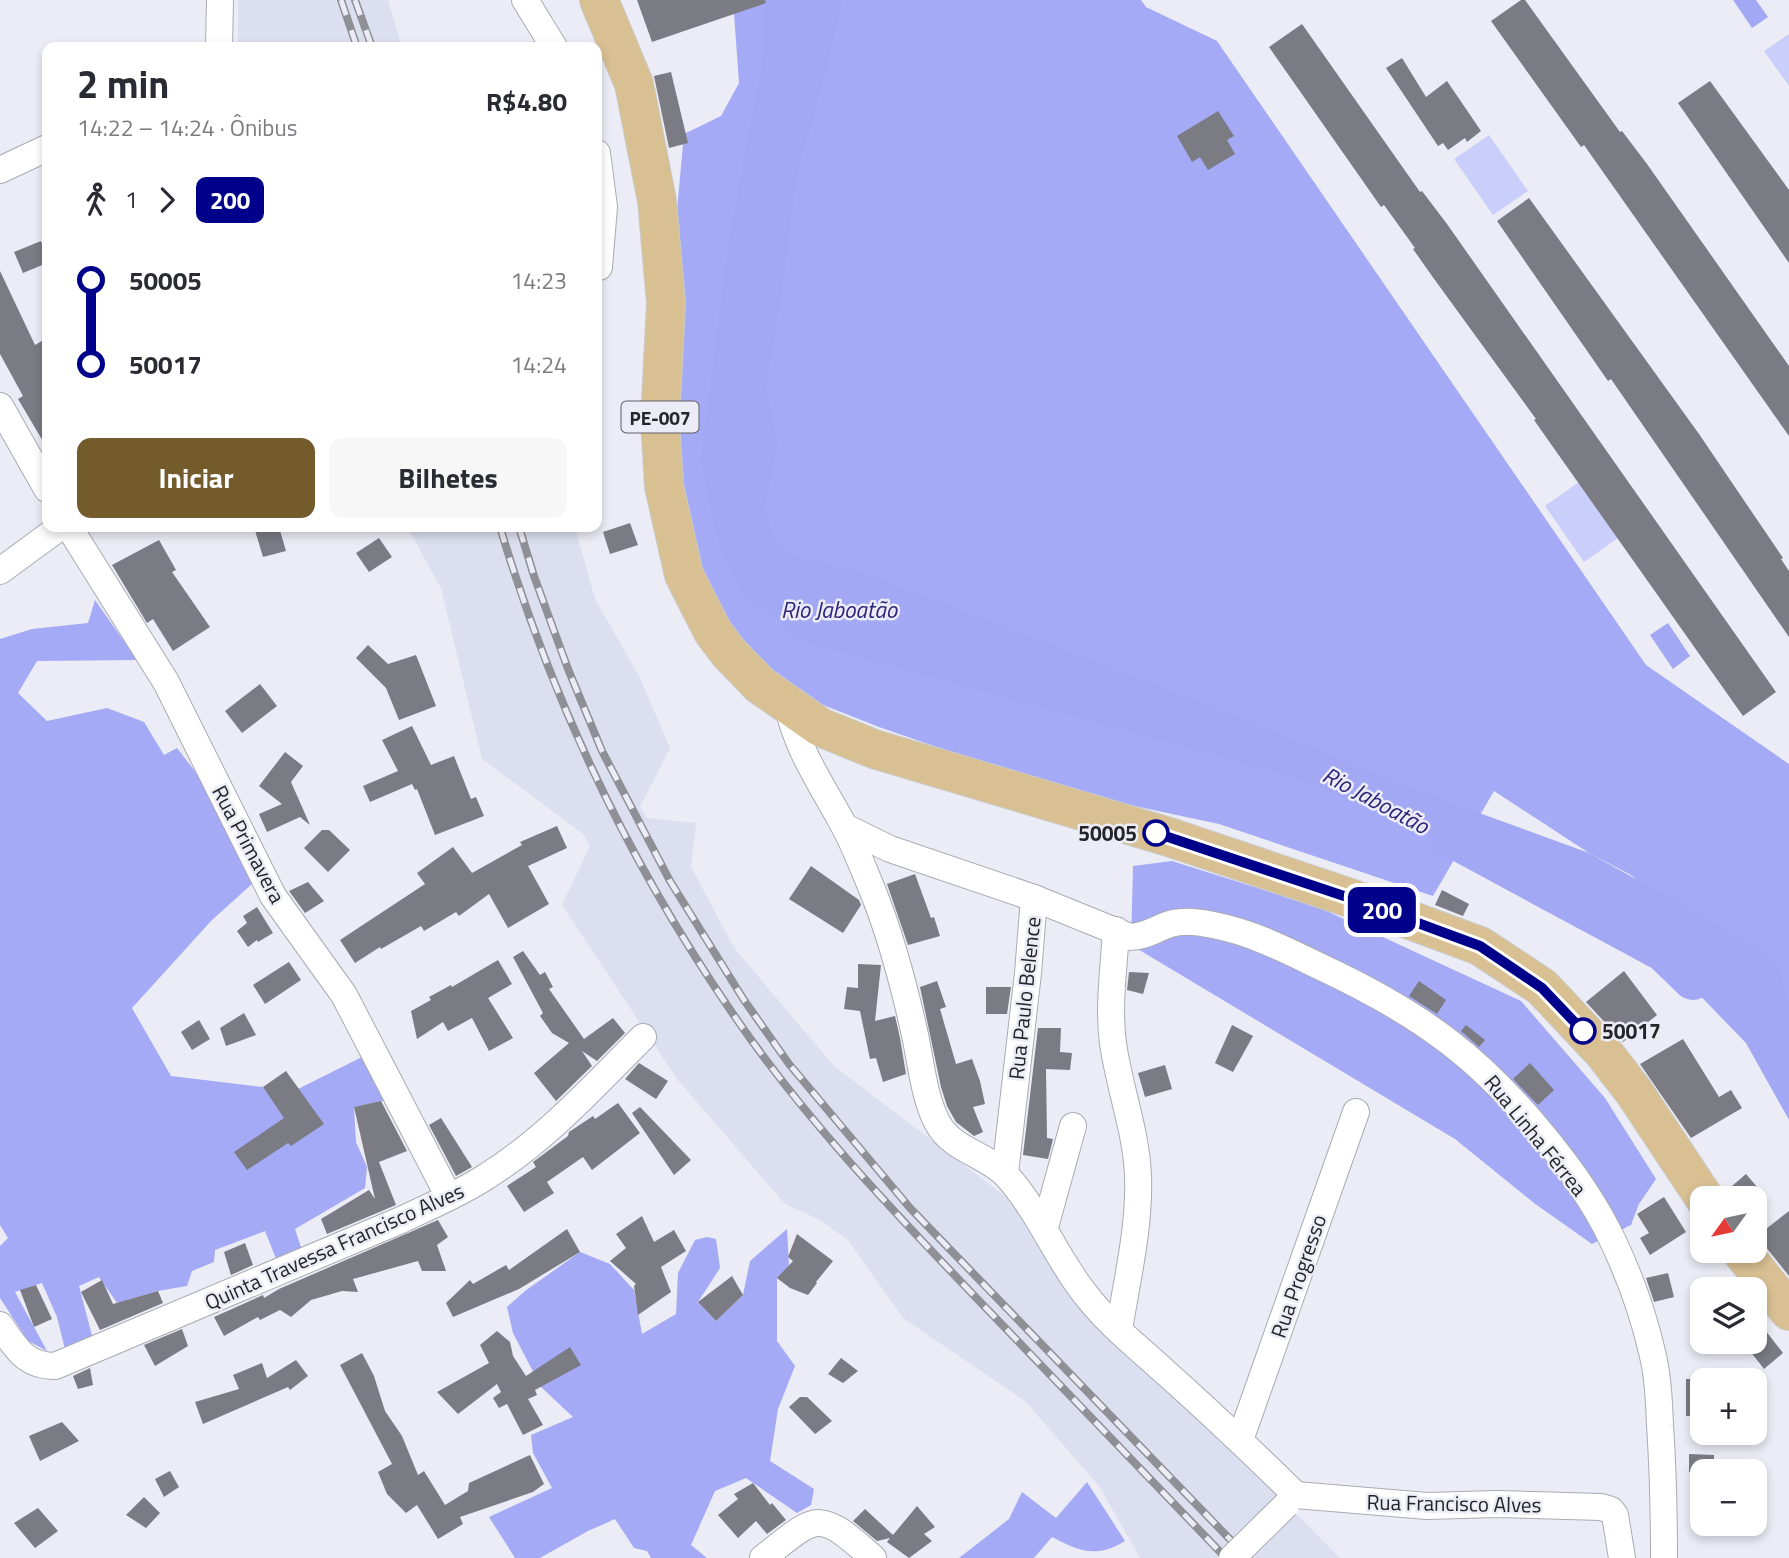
<!DOCTYPE html>
<html lang="pt">
<meta charset="utf-8">
<style>
:root{--surface:#fff;--page:#f7f7f7;--text:#2b2b33;--muted:#7c7c81;--accent:#735b2c}
body{margin:0;font-family:"Titillium Web",sans-serif;background:var(--page);color:var(--text);height:100vh;display:flex;flex-direction:column;font-size:26px;white-space:nowrap}
*{box-sizing:border-box;margin:0}
p{font-size:23px;color:var(--muted)}
.icon{flex:none;width:38px;height:38px;fill:none;stroke:currentColor;stroke-width:2;stroke-linecap:round;stroke-linejoin:round}
.map{position:relative;flex:1;overflow:hidden}
.drawer{position:absolute;left:42px;top:42px;width:560px;height:490px;display:flex;flex-direction:column;background:var(--surface);border-radius:14px;box-shadow:0 4px 10px #0003}
.drawer>*{flex:none}
.badge{padding:0 14px;border-radius:10px;font-size:24px;line-height:46px}
.needle{width:46px;rotate:237deg}
.tools{position:absolute;left:1690px;top:1186px;display:grid;gap:14px}
.tools a{display:grid;place-items:center;width:77px;height:77px;border-radius:14px;background:var(--surface);box-shadow:0 4px 10px #0003;font-size:35px}
.map>.badge{position:absolute;translate:-50% -50%;box-shadow:0 0 0 4px #fff}
.legs{display:flex;align-items:center;gap:10px;height:77px;padding:0 35px;font-size:23px}
.legs p{margin-inline-start:auto}
.headline{display:flex;align-items:center;justify-content:space-between;height:119px;padding:0 35px}
h1{font-size:38px;font-weight:700;line-height:52px}
.button{display:flex;gap:14px;margin-top:auto;padding:14px 35px}
.button a{flex:1;height:80px;border-radius:14px;background:var(--accent);color:#fff;font-size:28px;font-weight:700;line-height:80px;text-align:center}
.button a+a{background:var(--page);color:var(--text)}
ul{padding:0 35px;list-style:none}
li{display:flex;align-items:center;gap:24px;height:84px;font-size:26px}
li i{display:grid;place-items:center;width:10px;height:100%;margin:0 9px;background:currentColor}
li i::after{content:'';width:18px;height:18px;margin:-9px;border:5px solid;border-radius:50%;background:var(--surface)}
li p{margin-inline-start:auto}
li:first-child i{background:linear-gradient(#0000 50%,currentColor 0)}
li:last-child i{background:linear-gradient(currentColor 50%,#0000 0)}
.map>svg:first-child{display:block}
</style>
<div class="map">
<svg width="1789" height="1558" viewBox="0 0 1789 1558">
<rect width="100%" height="100%" fill="#ebecf5"/>
<g fill="#dcdfef">
<polygon points="238,0 388,0 402,47 238,47"/>
<polygon points="407,527 575,527 595,599 639,676 670,748 640,807 647,818 696,823 691,867 735,949 834,1066 1010,1200 1082,1310 1157,1374 1340,1558 1140,1558 1099,1486 1025,1401 903,1318 848,1240 818,1219 785,1204 677,1079 562,905 590,846 583,834 482,759 441,588"/>
</g>
<g fill="#c9cefb">
<polygon points="1789,34 1789,86 1764,51"/>
<polygon points="1489,135 1528,191 1493,215 1454,159"/>
<polygon points="1579,482 1618,538 1584,562 1545,506"/>
</g>
<g fill="#a4aaf5">
<polygon points="733,0 1141,0 1146,7 1217,41 1646,665 1789,764 1789,1010 1704,935 1631,875 1589,853 1494,791 1433,896 1219,824 1064,791 879,727 780,688 731,640 693,570 671,420 673,253 684,134 721,116 739,83"/>
<polygon points="95,600 137,660 37,661 18,693 47,721 107,708 144,722 164,755 177,748 208,788 253,883 211,921 132,1008 171,1076 263,1087 275,1104 298,1089 364,1056 387,1100 354,1107 356,1142 367,1167 365,1188 295,1229 303,1253 281,1271 265,1231 215,1250 214,1262 192,1271 187,1286 158,1291 117,1303 99,1277 79,1286 94,1343 65,1349 57,1317 42,1283 15,1292 47,1351 28,1341 0,1298 0,1246 8,1238 0,1225 0,639 32,629 88,623"/>
<polygon points="1172,861 1318,907 1521,1001 1605,1098 1656,1179 1639,1204 1631,1225 1592,1244 1534,1203 1455,1139 1131,945 1133,866"/>
<polygon points="787,1229 789,1265 777,1279 777,1341 795,1366 778,1409 770,1461 814,1489 811,1505 797,1513 746,1478 715,1491 691,1545 707,1558 651,1558 647,1551 634,1548 615,1519 588,1531 540,1558 515,1558 489,1517 552,1488 533,1453 531,1435 573,1417 541,1387 513,1333 507,1307 525,1291 580,1252 610,1264 634,1290 642,1334 676,1314 678,1273 695,1240 707,1237 716,1239 720,1268 698,1302 716,1321 743,1295 750,1261"/>
<path d="M1087 1482 1125 1541C1097 1558 1080 1552 1052 1537L1034 1558H959L1009 1519 1022 1492 1056 1518Z"/>
</g>
<g fill="#a2a8f3">
<polygon points="766,0 842,0 830,56 796,178 781,297 766,387 778,444 764,510 776,540 791,555 855,571 934,600 1218,709 1400,784 1589,853 1706,918 1777,962 1789,1007 1789,1120 1746,1043 1619,912 1295,777 805,642 742,592 718,540 701,458 730,233 762,68"/>
<polygon points="1733,0 1756,0 1768,17 1752,28"/>
<polygon points="1668,623 1690,656 1673,669 1650,635"/>
</g>
<g fill="none" stroke-linecap="round" stroke-linejoin="round">
<polyline stroke="#a2a8f3" stroke-width="40" points="1449,836 1664,952 1693,980"/>
</g>
<g fill="#7a7b83">
<polygon points="637,0 765,0 766,3 652,42"/>
<polygon points="1521,0 1525,0 1620,132 1622,131 1647,164 1789,366 1789,436 1584,145 1581,147 1491,21"/>
<polygon points="1302,24 1420,192 1422,191 1447,224 1776,692 1743,716 1553,447 1534,420 1536,419 1432,276 1413,249 1415,248 1384,205 1381,207 1269,47"/>
<polygon points="1402,58 1426,97 1447,81 1481,131 1467,142 1465,138 1448,150 1443,143 1438,146 1386,68"/>
<polygon points="671,72 688,143 669,148 654,76"/>
<polygon points="1710,81 1789,190 1789,263 1678,103"/>
<polygon points="1218,111 1234,136 1227,140 1235,154 1208,170 1200,157 1192,162 1177,136"/>
<polygon points="1529,198 1699,434 1783,558 1781,559 1789,571 1789,637 1611,379 1608,381 1497,221"/>
<polygon points="41,241 47,257 47,263 23,273 14,252"/>
<polygon points="0,271 35,345 47,338 47,448 18,399 23,396 0,354"/>
<polygon points="630,523 638,545 610,554 603,532"/>
<polygon points="254,527 279,527 286,551 263,557"/>
<polygon points="379,538 392,557 369,572 356,553"/>
<polygon points="159,540 176,570 172,572 210,627 173,651 153,619 147,623 112,565"/>
<polygon points="368,645 388,664 416,655 436,706 399,720 386,688 356,658"/>
<polygon points="260,684 277,706 242,733 225,711"/>
<polygon points="412,726 431,765 454,756 471,799 476,797 484,816 435,835 417,789 415,790 412,784 370,802 363,786 398,771 382,740"/>
<polygon points="285,752 303,766 291,782 310,825 300,817 267,832 259,814 282,804 259,786"/>
<polygon points="557,826 567,848 528,866 549,904 508,928 489,894 459,916 456,912 424,931 421,926 381,949 380,947 355,963 340,940 425,884 417,873 453,847 472,873 522,845 520,842"/>
<polygon points="322,830 329,830 350,850 328,872 304,848"/>
<polygon points="811,866 859,900 861,905 843,933 789,899"/>
<polygon points="915,874 931,918 934,917 940,936 908,945 887,884"/>
<polygon points="308,882 324,901 305,913 289,891"/>
<polygon points="1442,890 1469,904 1463,916 1435,905"/>
<polygon points="257,907 273,933 258,942 257,940 248,947 237,931 247,923 243,916"/>
<polygon points="523,951 540,975 545,972 553,987 549,989 584,1039 613,1018 625,1033 597,1061 582,1051 592,1066 556,1101 534,1073 569,1043 552,1033 540,1016 543,1013 513,957"/>
<polygon points="498,960 512,984 488,998 513,1038 489,1051 472,1018 448,1031 443,1022 417,1039 411,1011 431,1000 429,997 451,985 452,987"/>
<polygon points="289,962 301,980 265,1004 253,985"/>
<polygon points="858,964 881,965 875,1021 895,1016 900,1038 906,1074 883,1082 876,1058 870,1059 860,1011 844,1009 847,987 858,988"/>
<polygon points="1624,971 1657,1015 1623,1042 1586,1002"/>
<polygon points="1129,972 1149,973 1143,994 1127,990"/>
<polygon points="937,981 946,1007 940,1009 956,1064 972,1059 980,1081 985,1104 973,1107 983,1132 974,1136 956,1122 947,1106 941,1087 920,987"/>
<polygon points="1419,981 1446,1000 1437,1014 1409,996"/>
<polygon points="986,987 1011,987 1007,1014 986,1014"/>
<polygon points="244,1013 256,1035 226,1046 220,1028"/>
<polygon points="199,1020 210,1039 192,1050 181,1032"/>
<polygon points="1232,1025 1253,1036 1233,1072 1215,1063"/>
<polygon points="1466,1025 1485,1040 1479,1047 1461,1031"/>
<polygon points="1038,1028 1061,1028 1060,1052 1072,1053 1070,1070 1046,1069 1047,1138 1053,1139 1048,1159 1023,1155"/>
<polygon points="1683,1039 1719,1097 1731,1090 1742,1108 1691,1138 1640,1064"/>
<polygon points="639,1063 668,1081 656,1099 625,1079"/>
<polygon points="1530,1063 1554,1090 1538,1105 1513,1079"/>
<polygon points="1165,1065 1172,1089 1145,1097 1138,1073"/>
<polygon points="286,1071 324,1124 291,1146 288,1143 247,1170 234,1152 284,1118 263,1087"/>
<polygon points="381,1101 407,1151 379,1162 396,1205 327,1234 321,1219 369,1190 375,1199 354,1107"/>
<polygon points="618,1103 640,1133 592,1170 583,1157 547,1182 554,1193 524,1212 507,1186 536,1167 533,1162 568,1136 569,1132 593,1116 595,1119"/>
<polygon points="640,1107 691,1160 674,1175 632,1113"/>
<polygon points="441,1118 472,1167 456,1176 429,1125"/>
<polygon points="1746,1174 1758,1188 1746,1199 1727,1199 1725,1192"/>
<polygon points="1664,1197 1686,1232 1650,1255 1640,1238 1649,1233 1637,1214"/>
<polygon points="1789,1211 1789,1276 1757,1236"/>
<polygon points="642,1216 654,1242 674,1230 686,1251 661,1267 671,1292 638,1315 634,1286 636,1284 610,1261 626,1248 616,1234"/>
<polygon points="438,1220 448,1237 437,1245 446,1271 422,1271 418,1261 353,1279 358,1292 342,1291 311,1300 291,1317 280,1310 260,1320 258,1317 224,1336 214,1317 263,1295 264,1298 279,1289"/>
<polygon points="567,1229 580,1252 519,1289 453,1317 446,1303 470,1280 473,1284 506,1265 509,1270"/>
<polygon points="797,1234 833,1261 816,1282 817,1283 808,1295 790,1288 777,1278 793,1261 788,1257"/>
<polygon points="245,1243 253,1265 231,1275 224,1252"/>
<polygon points="1668,1273 1674,1297 1654,1302 1646,1278"/>
<polygon points="732,1276 743,1295 716,1321 698,1302"/>
<polygon points="102,1280 113,1304 158,1291 163,1303 100,1330 81,1292"/>
<polygon points="36,1285 52,1319 34,1327 20,1290"/>
<polygon points="1755,1317 1783,1353 1764,1369 1743,1342 1755,1342"/>
<polygon points="182,1329 188,1346 155,1366 144,1345"/>
<polygon points="497,1331 510,1342 513,1356 526,1376 570,1347 581,1365 535,1390 537,1395 528,1399 543,1425 523,1435 507,1404 499,1408 493,1398 501,1392 497,1384 458,1414 437,1392 489,1363 480,1345"/>
<polygon points="362,1353 374,1376 385,1411 402,1436 418,1475 424,1471 445,1505 468,1491 469,1483 530,1455 544,1484 533,1492 460,1517 463,1524 438,1539 417,1505 406,1513 387,1494 378,1472 392,1464 340,1365"/>
<polygon points="841,1358 858,1371 843,1383 828,1374"/>
<polygon points="296,1360 308,1376 290,1390 288,1387 203,1424 195,1402 239,1389 233,1375 262,1363 267,1378"/>
<polygon points="90,1368 93,1385 78,1389 73,1376"/>
<rect x="1686" y="1379" width="17" height="37"/>
<polygon points="800,1397 807,1397 832,1421 815,1434 789,1407"/>
<polygon points="62,1422 79,1441 40,1461 29,1436"/>
<polygon points="1689,1454 1714,1455 1714,1472 1689,1472"/>
<polygon points="170,1471 179,1487 164,1497 155,1479"/>
<polygon points="753,1483 770,1505 772,1503 786,1520 767,1534 756,1521 738,1538 718,1515 738,1499 734,1494"/>
<polygon points="144,1497 160,1513 146,1528 126,1515"/>
<polygon points="917,1506 935,1527 924,1534 932,1541 909,1558 887,1542 890,1538 877,1541 853,1521 865,1509 893,1535"/>
<polygon points="38,1508 58,1531 35,1548 14,1523"/>
</g>
<g fill="none" stroke-linecap="round" stroke-linejoin="round">
<g stroke="#aaabb3" stroke-width="28">
<g id="minor">
<polyline points="525,0 554,47"/>
<polyline points="219,47 220,0"/>
<polyline points="597,153 604,207 599,267"/>
<polyline points="0,170 47,148"/>
<polyline points="0,406 47,489"/>
<polyline points="69,527 166,682 273,896 344,995 449,1197"/>
<polyline points="0,571 60,527"/>
<path d="M787 702C796 749 822 785 844 826 855 846 863 868 872 889 891 936 904 985 915 1035 921 1063 924 1097 937 1122 952 1151 987 1154 1007 1176 1040 1213 1056 1258 1086 1295 1108 1324 1139 1348 1165 1372 1210 1412 1253 1453 1296 1495"/>
<polyline points="845,827 890,849 1034,898 1028,973 1005,1173"/>
<path d="M1034 898 1130 937C1145 937 1157 928 1170 924 1183 920 1200 922 1213 925 1251 932 1286 950 1321 967 1366 988 1410 1012 1449 1042 1507 1086 1579 1171 1611 1237 1628 1272 1643 1313 1652 1352 1658 1375 1659 1401 1660 1425 1663 1470 1664 1514 1664 1558"/>
<path d="M1116 930C1114 967 1108 1006 1113 1043 1119 1087 1136 1130 1138 1175 1140 1227 1127 1279 1119 1330"/>
<polyline points="1045,1227 1073,1126"/>
<path d="M0 1325C16 1348 25 1366 55 1366L401 1220C430 1206 460 1194 487 1176 546 1139 594 1086 643 1037"/>
<polyline points="1240,1440 1356,1112"/>
<polyline points="1296,1495 1427,1506 1496,1504 1601,1507 1611,1510 1615,1515 1622,1558"/>
<path d="M763 1558C818 1514 818 1509 873 1558"/>
</g>
</g>
<g stroke="#cacbcb" stroke-width="40">
<g id="primary">
<polyline points="599,0 634,84 657,201 666,303 660,421 664,486 684,575 713,632 729,653 760,685 820,727 874,749 1169,837 1353,899 1480,946 1542,987 1604,1053 1634,1092 1705,1199"/>
<polyline points="1741,1251 1789,1311"/>
</g>
</g>
<use href="#minor" stroke="#fff" stroke-width="26"/>
<use href="#primary" stroke="#d8c093" stroke-width="38"/>
<g stroke="#8f9096" stroke-width="8">
<g id="rail">
<polyline points="341,0 357,47"/>
<polyline points="355,0 372,47"/>
<path d="M500 527C552 701 628 861 731 1011 804 1119 896 1214 986 1308 1066 1391 1146 1475 1226 1558"/>
<polyline points="519,527 534,576 568,669 602,751 670,881 744,1000 789,1064 910,1208 1248,1558"/>
</g>
</g>
<use href="#rail" stroke="#ebecf5" stroke-width="5" stroke-dasharray="16" stroke-linecap="butt"/>
<g stroke="#aaabb3" stroke-width="28" stroke-linecap="butt">
<polyline id="minor-bridge" points="1232,1558 1286,1505"/>
</g>
<use href="#minor-bridge" stroke="#fff" stroke-width="26"/>
</g>
<g fill="none" stroke-linecap="round" stroke-linejoin="round">
<g stroke="#fff" stroke-width="16">
<polyline id="line-1" points="1156,833 1353,899 1480,946 1542,988 1583,1031"/>
</g>
<use href="#line-1" stroke="#00008b" stroke-width="10"/>
</g>
<g fill="#fff" stroke="#00008b" stroke-width="3.5">
<circle cx="1156" cy="833" r="12"/>
<circle cx="1583" cy="1031" r="12"/>
</g>
<g text-anchor="middle" dominant-baseline="central" stroke-width="5" stroke-linejoin="round" paint-order="stroke">
<rect fill="#ebecf5" stroke="#606166" stroke-width="2" x="621.5" y="401.5" width="77" height="31" rx="5"/>
<g font-size="19" font-weight="bold" fill="#242528">
<text x="660" y="417">PE-007</text>
</g>
<g font-size="21" font-weight="bold" fill="#242528" stroke="#ebecf5" text-anchor="end">
<text x="1137" y="833">50005</text>
<text x="1602" y="1031" text-anchor="start">50017</text>
</g>
<g font-size="21" fill="#242528" stroke="#ebecf5">
<text transform="translate(249 844) rotate(62)">Rua Primavera</text>
<text transform="translate(1024 998) rotate(-84)">Rua Paulo Belence</text>
<text transform="translate(1536 1135) rotate(51)">Rua Linha Férrea</text>
<text transform="translate(334 1246) rotate(-24)">Quinta Travessa Francisco Alves</text>
<text transform="translate(1298 1276) rotate(-71)">Rua Progresso</text>
<text transform="translate(1454 1503) rotate(1)">Rua Francisco Alves</text>
</g>
<g font-size="23" font-style="italic" fill="#2d257a" stroke="#ebecf5">
<text x="839" y="609">Rio Jaboatão</text>
<text transform="translate(1376 800) rotate(28)">Rio Jaboatão</text>
</g>
</g>
</svg>
<div class="tools">
<a><svg class="needle" viewBox="-14 -14 28 28"><path d="M0-13l5 13h-10z" fill="#e53935"/><path d="M0 13l5-13h-10z" fill="#7c7c81"/></svg></a>
<a><svg class="icon" aria-label="layers" viewBox="0 0 24 24"><path d="M12 4l9 5-9 5-9-5zM3 14l9 5 9-5"/></svg></a>
<a>+</a>
<a>−</a>
</div>
<b class="badge" style="left:1382px;top:910px;background:#00008b;color:#fff">200</b>
<section class="drawer">
<div class="headline"><div><h1>2 min</h1><p>14:22 – 14:24 · Ônibus</p></div><b>R$4.80</b></div>
<div class="legs"><svg class="icon" aria-label="walk" viewBox="0 0 24 24"><circle cx="13" cy="4" r="2"/><path d="M13 8l-2 6 4 7M11 14l-3 7M7 12l3-4h3l4 4"/></svg>1<svg class="icon" aria-label="forward" viewBox="0 0 24 24"><path d="M9 5l7 7-7 7"/></svg><b class="badge" style="background:#00008b;color:#fff">200</b></div>
<ul>
<li><i style="color:#00008b"></i><b>50005</b><p>14:23</p></li>
<li><i style="color:#00008b"></i><b>50017</b><p>14:24</p></li>
</ul>
<div class="button"><a>Iniciar</a><a>Bilhetes</a></div>
</section>
</div>
